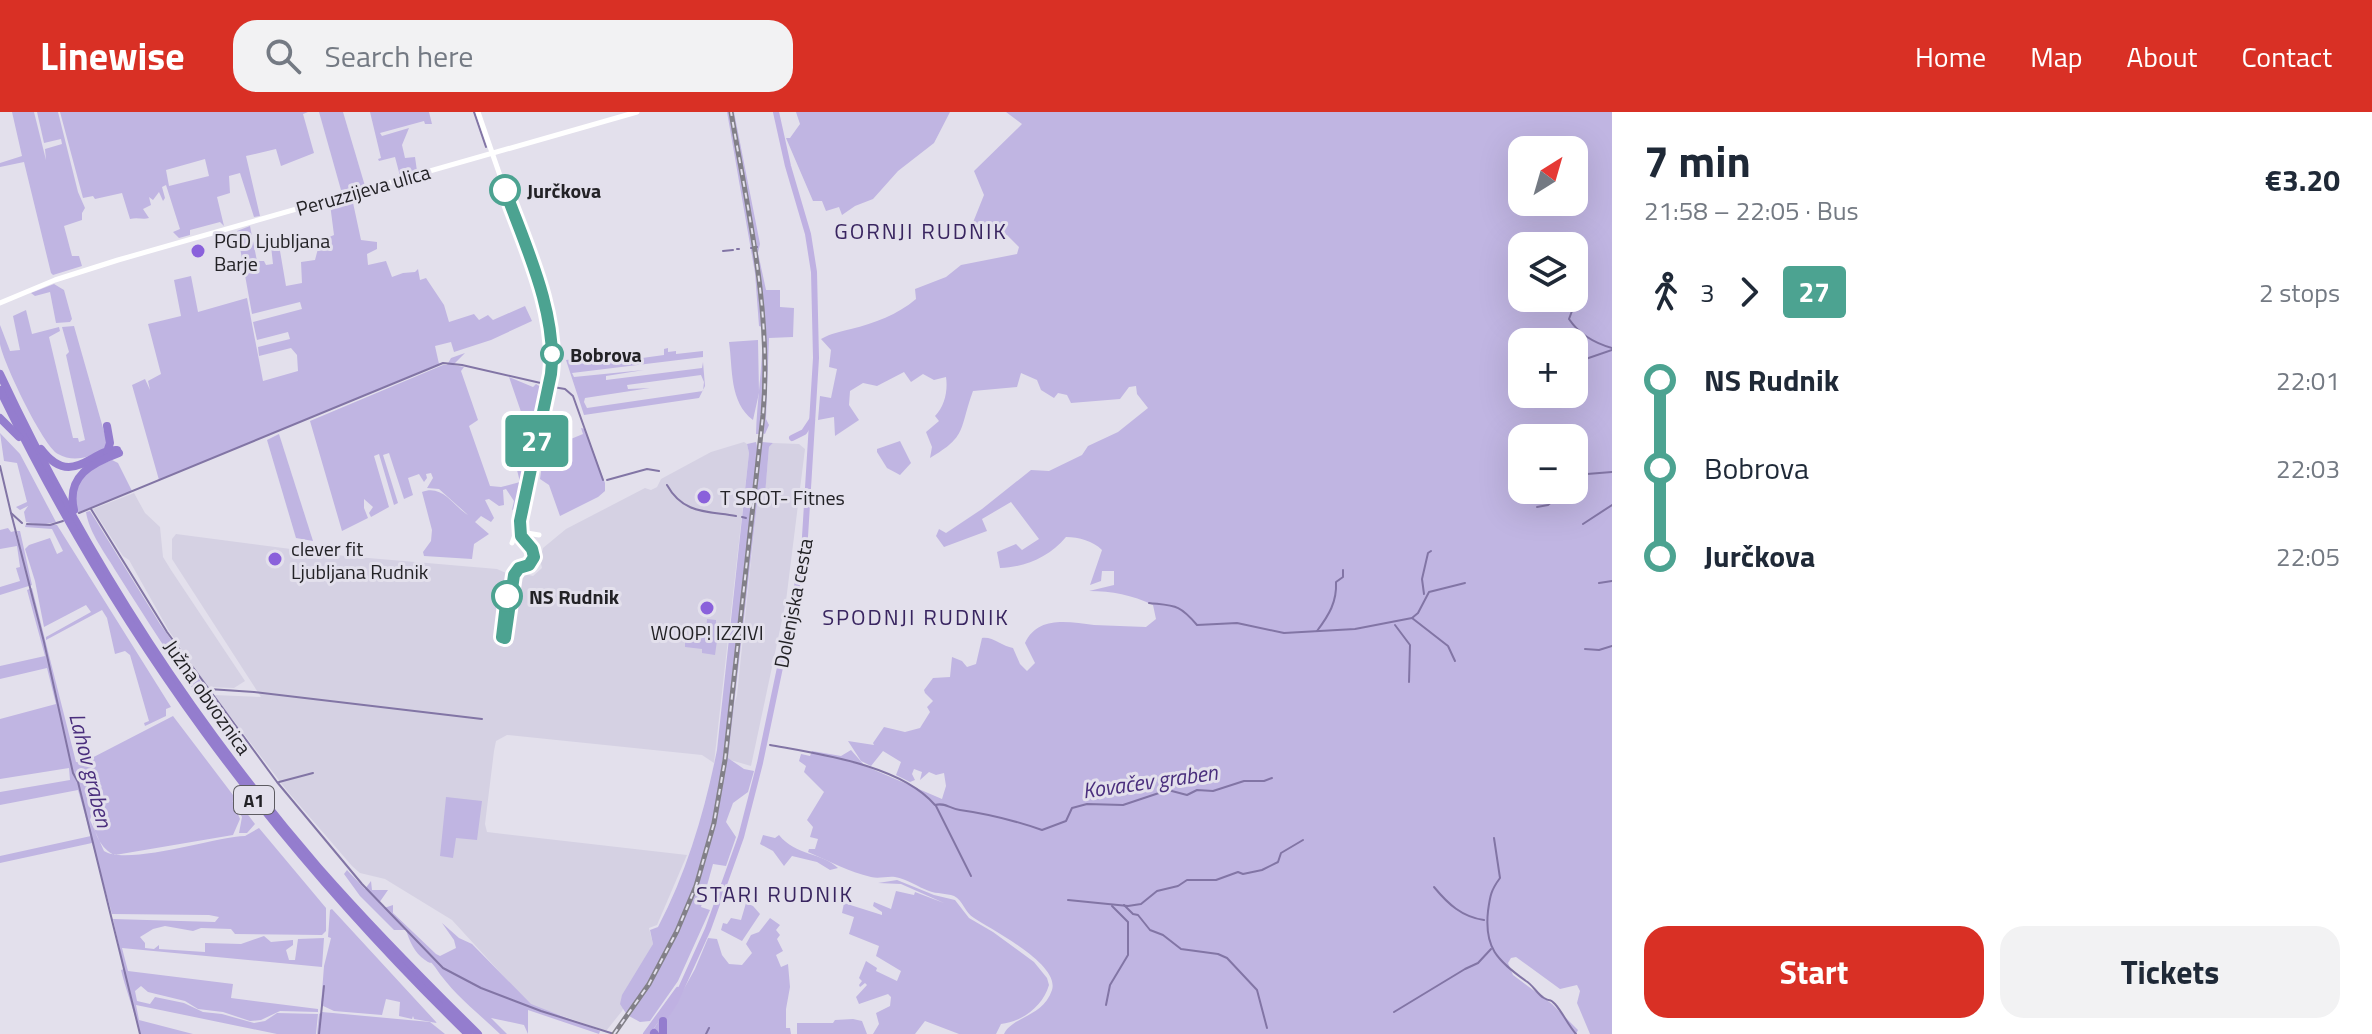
<!DOCTYPE html>
<meta charset="utf-8">
<style>
:root{--surface:#fff;--page:#f2f2f3;--text:#1f2937;--muted:#747a83;--accent:#d93025}
body{margin:0;font-family:"Titillium Web",sans-serif;background:var(--page);color:var(--text);height:100vh;display:flex;flex-direction:column;font-size:30px;white-space:nowrap}
*{box-sizing:border-box;margin:0}
p{font-size:26px;color:var(--muted)}
.icon{flex:none;width:44px;height:44px;fill:none;stroke:currentColor;stroke-width:2;stroke-linecap:round;stroke-linejoin:round}
.map{position:relative;flex:1;overflow:hidden}
.drawer{display:flex;flex-direction:column;background:var(--surface);width:760px}
.drawer>*{flex:none}
.badge{padding:0 16px;border-radius:6px;font-size:28px;line-height:52px}
.needle{width:52px;rotate:37deg}
.buttons{position:absolute;left:1508px;top:24px;display:grid;gap:16px}
.buttons a{display:grid;place-items:center;width:80px;height:80px;border-radius:16px;background:var(--surface);box-shadow:0 8px 32px #0002;font-size:40px}
.map>.badge{position:absolute;translate:-50% -50%;box-shadow:0 0 0 4px #fff}
.legs{display:flex;align-items:center;gap:12px;height:88px;padding:0 32px;font-size:26px}
.legs p{margin-inline-start:auto}
.head{display:flex;align-items:center;justify-content:space-between;height:136px;padding:0 32px}
h1{font-size:44px;font-weight:700;line-height:60px}
.button{display:flex;gap:16px;margin-top:auto;padding:16px 32px}
.button a{flex:1;height:92px;border-radius:24px;background:var(--accent);color:#fff;font-size:32px;font-weight:700;line-height:92px;text-align:center}
.button a+a{background:var(--page);color:var(--text)}
ul{padding:0 32px;list-style:none}
li{display:flex;align-items:center;gap:28px;height:88px;font-size:30px}
li i{display:grid;place-items:center;width:12px;height:100%;margin:0 10px;background:currentColor}
li i::after{content:'';width:20px;height:20px;margin:-10px;border:6px solid;border-radius:50%;background:var(--surface)}
li p{margin-inline-start:auto}
li:first-child i{background:linear-gradient(#0000 50%,currentColor 0)}
li:last-child i{background:linear-gradient(currentColor 50%,#0000 0)}
header{display:flex;align-items:center;gap:48px;box-sizing:border-box;height:112px;padding:0 40px;background:var(--accent);color:#fff}
header strong{font-size:38px}
nav{display:flex;gap:44px;margin-inline-start:auto;font-size:28px}
.search{width:560px;height:72px;background:var(--page);display:flex;align-items:center;gap:20px;box-sizing:border-box;padding:0 28px;border-radius:24px;color:var(--muted);font-size:30px}
main{display:flex;flex:1;min-height:0}
.map>svg:first-child{display:block}
</style>
<header>
<strong>Linewise</strong>
<div class="search"><svg class="icon" aria-label="search" viewBox="0 0 24 24"><circle cx="10" cy="10" r="6"/><path d="M15 15l6 6"/></svg>Search here</div>
<nav><a>Home</a><a>Map</a><a>About</a><a>Contact</a></nav>
</header>
<main>
<div class="map">
<svg width="1612" height="922" viewBox="0 0 1612 922">
<rect width="100%" height="100%" fill="#e3e0ec"/>
<g fill="#d5d1e3">
<polygon points="729,0 732,0 749,94 765,198 768,258 764,312 762,321 760,322 764,246 761,193"/>
<polygon points="744,330 747,332 749,341 714,651 702,643 507,623 496,629 494,639 485,712 487,720 687,743 657,813 649,816 653,832 622,899 606,919 530,893 452,808 385,767 360,761 352,754 288,680 214,583 261,585 172,447 172,427 176,422 345,444 497,457 520,467 524,462 533,464 542,456 540,448 543,436 566,417 645,376 651,378 657,375 661,367 711,340"/>
<polygon points="759,330 762,330 733,598 737,583 758,382 765,382 769,335 773,331 799,332 805,337 786,489 751,654 727,647 719,695 699,771 670,838 629,904 627,903 653,861 678,814 696,770 708,730 724,646"/>
<polygon points="134,381 145,401 160,415 163,445 171,458 245,569 234,576 208,575 169,519 129,448 123,444 93,397"/>
</g>
<g fill="#c0b5e2" fill-rule="evenodd">
<polygon points="12,0 34,0 46,48 45,37 62,32 61,27 44,31 37,0 58,0 78,80 85,96 82,101 82,108 64,114 72,144 79,144 82,154 53,163 51,161 24,50 0,55 0,51 22,44"/>
<path d="M60 0H308L303 2 314 41 281 54 276 37 246 44 260 104 254 105 240 61 229 64 230 81 217 85 224 114 220 110 190 118V123L179 126 173 120 180 117 166 73 162 75 165 86 163 89 159 80 153 88 149 85 151 93 143 97 149 106C143 108 138 105 130 107L122 81 95 87 93 84 83 86ZM205 47 209 64 169 74 166 58Z"/>
<polygon points="319,0 343,0 365,74 341,78"/>
<polygon points="370,0 429,0 432,12 425,12 424,9 380,21 382,24 409,16 402,33 405,46 415,45 417,59 400,64 395,45 379,49 378,47 381,46"/>
<path d="M727 0H729C749 110 771 210 760 322H756C757 286 764 247 762 215L759 214 755 161Z"/>
<path d="M732 0H734L760 132 758 141 766 178H780V195L794 196 793 225 769 226 766 307 769 313 765 322 762 321C777 212 749 107 732 0Z"/>
<polygon points="796,0 950,0 934,31 898,59 873,87 855,94 842,103 839,95 826,99 822,89 813,89 786,26 790,26 800,12"/>
<path d="M1006 0H1612V922H1590L1577 891 1580 879 1577 873 1560 877 1516 845 1511 846 1508 851 1513 863 1552 892 1578 918 1576 922H1004C1013 904 1043 905 1052 878 1060 852 992 818 974 806 965 801 963 788 954 784 946 781 937 782 929 779 918 775 907 767 895 765 887 764 879 767 871 765 849 760 829 749 808 740L809 737H815L818 727 810 725 813 715 807 708 824 680 804 660 806 654 799 649 801 642 810 644 812 639 841 644 851 638 865 654 942 687 946 674 944 661 936 663 929 660 920 668 922 660 914 657 912 662 915 668 910 670 896 663 901 650 883 639 871 654 861 649 848 629 874 633 873 631 884 615 905 620 920 616 930 600 927 595 933 589 925 581 924 578 933 566 950 565 952 545 962 549 967 555 976 552 982 526C992 524 1002 534 1013 536L1020 552 1027 559 1035 551 1025 531C1038 503 1069 510 1094 513 1111 514 1128 514 1146 515L1156 507 1153 493C1132 483 1112 479 1089 479L1114 473V459H1102L1101 469 1090 473 1102 438C1093 429 1079 425 1066 425 1049 445 1026 455 1000 456L997 440 1016 432 1022 438 1039 427 1011 390 982 407 987 419 944 435 936 424 939 417 946 421 982 397 1031 358 1049 359 1082 343 1088 334 1118 320 1148 296 1137 282 1136 274 1129 275 1120 287 1071 291 1067 283 1058 281 1054 286 1041 278 1037 268 1021 261 1017 275 973 279C959 317 968 324 930 346L932 335 926 320 939 309 935 304C945 294 948 278 946 265L934 268 923 262 911 270 904 260 877 274 863 271 850 279 849 293 859 308 835 324 834 305 818 308 820 284 831 286 837 257 829 255 831 238 821 227C832 221 839 220 851 217 875 211 897 203 916 187L915 177 946 165 961 153 1017 142 1019 135 1007 123 972 125V113L984 83 974 59 1022 12ZM1522 38H1574V90H1522ZM1522 134H1574V186H1522ZM1522 230H1574V282H1522ZM1522 326H1574V378H1522Z"/>
<polygon points="352,86 361,128 377,130 377,137 367,142 368,153 386,149 392,165 403,161 415,160 418,157 420,168 426,166 444,193 449,210 474,202 479,208 488,203 493,208 525,194 532,209 491,228 454,240 451,230 435,234 439,252 159,368 132,273 145,267 150,278 148,269 161,262 148,212 181,204 174,168 191,164 198,200 247,186 263,269 298,259 297,243 291,236 259,244 258,235 290,227 288,220 257,228 253,210 302,197 300,190 252,202 237,119 250,114 257,149 264,149 266,153 273,152 271,134 279,133 286,174 302,171 301,150 315,148 320,129 334,123 330,92"/>
<polygon points="54,172 64,178 72,207 70,210 56,211 50,180 35,184 31,181"/>
<path d="M26 198 32 222 59 215 60 219 49 225 73 326H78L79 330 85 328 66 243 69 240 62 215 74 214 107 330 105 336C91 345 74 351 58 342 43 334 3 250 0 232 0 226 0 219 0 213L10 239 20 238 13 204Z"/>
<path d="M758 228 759 281 753 308C729 290 733 257 729 230Z"/>
<path d="M668 236V240L676 239V242L703 239V245L572 261 574 265 644 258 606 264V268L702 256 703 250 705 274 699 286 584 303 566 248 622 241 623 245 635 247 664 243V237ZM701 263 704 270 703 279 587 296 584 290 585 286 650 276 628 277 627 273Z"/>
<path d="M465 241 453 253 464 255 461 259 478 308 469 314 490 374 501 375 520 370 517 358 528 335 529 323 509 265 533 275 536 272 541 275 546 273 518 395 512 398 514 389 506 377 503 378 504 393 499 394 489 387 485 388 494 406 491 410 481 404 475 410 489 422 474 432 472 447 424 444 423 440 431 429 432 418 422 380C443 372 454 395 468 403L439 377 427 376 433 366 431 361 426 362 427 366 424 370 419 362 408 366 413 383 404 387 389 341 383 343 398 391 394 393 379 342 374 344 389 395 371 405 369 401 373 395 364 387V396L368 406 342 419 310 309 443 253H447L451 246Z"/>
<polygon points="581,316 585,317 605,371 605,379 598,385 560,404 549,373 540,367 544,338 583,322"/>
<polygon points="0,321 20,342 56,410 41,413 26,410 24,400 28,394 20,398 16,395 27,390 17,351 4,349"/>
<polygon points="279,322 313,429 296,426 267,328"/>
<polygon points="900,329 911,351 900,363 887,356 877,340 877,337"/>
<path d="M756 330 757 334 759 330C750 409 741 487 732 566 725 634 719 703 696 768 680 817 654 860 627 903L620 892 622 883 653 832 650 818 658 815C687 760 705 698 717 638L749 341 747 332Z"/>
<polygon points="762,330 773,331 769,335 765,383 758,383 728,646 744,657 754,659 748,680 733,691 726,710 736,725 726,754 713,752 701,795 710,798 678,869 650,909 640,910 629,904 656,863 685,805 699,771 719,695"/>
<path d="M112 348 118 351 132 379 77 401C72 369 84 359 112 348Z"/>
<path d="M90 399 160 512 216 591 207 597C175 552 146 507 117 461 106 442 89 421 86 400Z"/>
<polygon points="26,412 57,413 171,595 166,597 166,604 145,614 144,611 149,609 130,543 125,539 115,542 107,506 102,498 46,528 46,525 91,500 86,493 44,515 35,469 25,437 29,433 50,426 57,442 63,439 52,417 25,415"/>
<polygon points="8,416 11,420 15,419 23,448 17,419 20,419 32,473 0,483 0,475 20,469 16,456 20,455 17,434 0,437 0,418"/>
<path d="M32 476 76 650H84L173 604 255 712 247 721H239L242 705 232 688 240 707 233 723 115 743C100 737 92 717 93 703L103 695 93 699 90 708 104 739C127 754 214 725 245 724L259 716 326 796V819L322 823 235 822 231 817 201 816 193 819 165 814 153 817 140 825 145 831V836L154 837 159 833V837L205 840V831L241 832 264 824 271 830 293 828V833L286 838 289 848H295L298 827 324 826 322 855 122 836 128 859 233 872 231 886 318 897V900L280 899 261 908 250 909 223 900 198 897 185 889 148 880 141 874 135 879 137 889 150 892 155 885 184 891 203 900 222 902 254 911 265 909 277 901 318 902 316 922H277L136 893 139 908 193 922H140C134 898 127 882 121 858L124 857 113 807 215 810 219 805 209 803 112 802 92 731 0 751V744L91 724 78 678 0 693V680L70 668 69 656 0 667V607L56 592 47 556 0 567V554L45 544 27 478Z"/>
<polygon points="707,507 716,508 716,514 719,514 715,543 702,541 702,537 685,535 685,526 694,527 697,519 706,520"/>
<polygon points="446,685 482,689 477,728 456,726 453,746 440,744"/>
<path d="M763 723 775 726 779 723C796 744 821 740 838 756L830 758 817 750 792 744 784 754 773 739 760 732Z"/>
<path d="M347 758 365 777 371 769 372 778H388L379 791 384 796 393 793V801L436 842 440 844 456 836 454 828 442 811 459 826 472 832 531 892 600 919 599 922 528 898V922L524 913 491 906 507 922H500C476 899 453 882 435 855 429 847 433 854 425 848 414 840 410 830 406 818H394L360 784 344 762Z"/>
<path d="M897 768 934 783 955 788 969 806 993 820 1034 850 1047 866 1049 873C1043 894 1022 910 1001 912L996 922H959L925 909 915 922H873L879 912 876 901 890 894 891 885 888 882 859 892 856 885 867 873 865 871 860 875 859 873 862 869 859 866 866 849 877 856 876 859 897 869 901 859 876 844 879 834 849 822 854 805 842 801 844 791 882 803V800L873 794 874 790 891 797 896 779 914 783 915 780 944 791 901 772 878 771Z"/>
<polygon points="746,791 753,794 760,802 742,829 721,818 723,811 727,812 731,806 741,808"/>
<polygon points="332,797 437,911 414,907 413,904 412,907 399,904 400,890 386,887 382,903 334,899 321,893 324,854 331,826 328,825 330,798"/>
<polygon points="770,806 780,813 776,818 780,823 777,827 783,839 776,843 781,855 788,852 790,875 786,897 786,916 790,916 791,922 665,922 666,909 695,857 708,826 717,827 722,843 729,852 742,853 752,841 746,832 751,823 759,820"/>
<polygon points="322,900 430,910 445,922 317,922 319,902"/>
<polygon points="853,907 862,909 867,922 797,922 797,911 833,911 835,908"/>
</g>
<g fill="none" stroke-linecap="round" stroke-linejoin="round">
<g stroke="#8275a5" stroke-width="2">
<polyline points="474,0 486,35"/>
<polyline points="756,135 757,135"/>
<polyline points="751,136 753,136"/>
<polyline points="737,137 739,137"/>
<polyline points="723,139 733,138"/>
<path d="M1561 186 1572 199 1569 207C1579 222 1594 231 1612 236"/>
<polyline points="1574,251 1612,238"/>
<polyline points="553,275 565,277 573,284 603,368"/>
<polyline points="0,354 11,401 22,411"/>
<polyline points="607,368 647,357 659,359"/>
<path d="M667 373C683 402 707 399 736 404"/>
<polyline points="1574,373 1587,362 1612,360"/>
<polyline points="1537,395 1548,393 1566,378"/>
<polyline points="91,397 167,520 277,670 362,772 443,856 481,876 541,899 614,922"/>
<polyline points="11,401 44,530 73,661 78,670 140,922"/>
<polyline points="79,401 443,251 462,253 545,272"/>
<polyline points="742,405 746,406"/>
<polyline points="27,412 50,413 63,409"/>
<polyline points="1583,412 1612,393"/>
<polyline points="1599,471 1612,469"/>
<polyline points="1424,482 1422,467 1428,441 1431,439"/>
<path d="M1149 491C1175 494 1179 492 1197 513L1237 511 1284 521 1355 517 1412 506 1418 501 1429 480 1465 471"/>
<polyline points="1412,506 1448,534 1455,549"/>
<polyline points="1395,513 1410,533 1409,570"/>
<path d="M1317 519C1329 503 1337 490 1336 470L1343 465V458"/>
<polyline points="1585,537 1599,538 1612,534"/>
<polyline points="209,577 254,580 482,607"/>
<path d="M770 633C819 642 901 653 935 693 945 690 950 697 960 698 989 702 1016 709 1042 718L1066 709 1072 696 1087 692 1123 693 1168 678 1187 683 1197 678 1213 679 1244 669H1264L1272 666"/>
<polyline points="279,670 313,661"/>
<polyline points="936,694 971,764"/>
<path d="M1494 726 1500 766C1491 778 1490 784 1488 799 1484 836 1497 848 1526 869 1533 873 1537 882 1544 886 1552 891 1548 885 1555 892 1563 901 1568 913 1576 922"/>
<path d="M1434 775C1448 792 1462 805 1484 808"/>
<polyline points="1068,788 1128,794 1141,792 1157,779 1178,774 1187,768 1216,768 1238,760 1243,762 1262,758 1278,750 1281,741 1303,728"/>
<polyline points="1124,793 1133,802 1138,803 1150,818 1163,823 1181,837 1218,842 1227,846 1257,878 1267,916"/>
<polyline points="1106,893 1110,873 1128,843 1128,810 1112,794"/>
<polyline points="1394,900 1465,857 1478,851 1491,837"/>
<polyline points="319,922 324,874"/>
<polyline points="706,922 709,916"/>
</g>
<g stroke="#fff" stroke-width="5">
<polyline points="478,0 551,211 554,250 520,409 512,431"/>
<polyline points="0,191 55,168 118,148 637,0"/>
<polyline points="520,409 524,430"/>
<polyline points="521,414 527,421 539,423"/>
</g>
<g stroke="#bfb1e2" stroke-width="6">
<polyline points="792,326 804,320 812,308"/>
<polyline points="646,922 678,878"/>
<polyline points="654,922 675,890 708,817 741,725 760,651 804,441 816,246 814,160 808,122 788,54 776,0"/>
</g>
<g stroke="#947dce" stroke-width="8">
<path d="M0 262C83 439 190 607 318 755 369 813 423 868 478 922"/>
<path d="M0 278C120 526 271 729 468 922"/>
<polyline points="0,306 19,325"/>
<path d="M41 337C72 378 92 336 117 338"/>
<polyline points="107,340 110,331 107,314"/>
<path d="M74 398C66 364 92 351 119 341"/>
<polyline points="654,921 655,922"/>
<polyline points="663,922 663,909"/>
</g>
<g stroke="#828088" stroke-width="5">
<path id="rail" d="M614 922 649 872 677 819 696 774 714 711 725 648 763 303C772 200 748 100 731 0"/>
</g>
<use href="#rail" stroke="#e3e0ec" stroke-width="2" stroke-dasharray="6" stroke-linecap="butt"/>
</g>
<g fill="none" stroke-linecap="round" stroke-linejoin="round">
<g stroke="#fff" stroke-width="18">
<path id="line-1" d="M505 78C525 133 558 202 551 262L520 409 521 424 532 437 534 445 529 453 519 456 514 463 505 526 502 525 507 484"/>
</g>
<use href="#line-1" stroke="#4ca391" stroke-width="12"/>
</g>
<g fill="#fff" stroke="#4ca391" stroke-width="4">
<circle cx="505" cy="78" r="14"/>
<circle cx="552" cy="242" r="10"/>
<circle cx="507" cy="484" r="14"/>
</g>
<g fill="#8a61db" stroke="#e3e0ec" stroke-width="3">
<circle cx="198" cy="139" r="8"/>
<circle cx="704" cy="385" r="8"/>
<circle cx="275" cy="447" r="8"/>
<circle cx="707" cy="496" r="8"/>
</g>
<g text-anchor="middle" dominant-baseline="central" stroke-width="6" stroke-linejoin="round" paint-order="stroke">
<rect fill="#e3e0ec" stroke="#5d5b61" stroke-width="2" x="234" y="674" width="40" height="28" rx="6"/>
<g font-size="18" font-weight="bold" fill="#232226">
<text x="254" y="688">A1</text>
</g>
<g font-size="20" fill="#232226" stroke="#e3e0ec">
<text transform="translate(363 78) rotate(-16)">Peruzzijeva ulica</text>
<text transform="translate(793 491) rotate(-79)">Dolenjska cesta</text>
<text transform="translate(208 585) rotate(55)">Južna obvoznica</text>
</g>
<g font-size="20" font-weight="bold" fill="#232226" stroke="#e3e0ec" text-anchor="start">
<text x="527" y="78">Jurčkova</text>
<text x="570" y="242">Bobrova</text>
<text x="529" y="484">NS Rudnik</text>
</g>
<g font-size="20" fill="#232226" stroke="#e3e0ec" text-anchor="start">
<text x="214" y="128">PGD Ljubljana<tspan x="214" dy="23">Barje</tspan></text>
<text x="720" y="385">T SPOT- Fitnes</text>
<text x="291" y="436">clever fit<tspan x="291" dy="23">Ljubljana Rudnik</tspan></text>
<text x="707" y="520" text-anchor="middle">WOOP! IZZIVI</text>
</g>
<g font-size="22" letter-spacing="2" fill="#392560" stroke="#e3e0ec">
<text x="921" y="119">GORNJI RUDNIK</text>
<text x="916" y="505">SPODNJI RUDNIK</text>
<text x="775" y="782">STARI RUDNIK</text>
</g>
<g font-size="22" font-style="italic" fill="#4a2e7d" stroke="#e3e0ec">
<text transform="translate(91 658) rotate(76)">Lahov graben</text>
<text transform="translate(1150 669) rotate(-8)">Kovačev graben</text>
</g>
</g>
</svg>
<div class="buttons">
<a><svg class="needle" viewBox="-14 -14 28 28"><path d="M0-13l5 13h-10z" fill="#e53935"/><path d="M0 13l5-13h-10z" fill="#747a83"/></svg></a>
<a><svg class="icon" aria-label="layers" viewBox="0 0 24 24"><path d="M12 4l9 5-9 5-9-5zM3 14l9 5 9-5"/></svg></a>
<a>+</a>
<a>−</a>
</div>
<b class="badge" style="left:537px;top:329px;background:#4ca391;color:#fff">27</b>
</div>
<section class="drawer">
<div class="head"><div><h1>7 min</h1><p>21:58 – 22:05 · Bus</p></div><b>€3.20</b></div>
<div class="legs"><svg class="icon" aria-label="walk" viewBox="0 0 24 24"><circle cx="13" cy="4" r="2"/><path d="M13 8l-2 6 4 7M11 14l-3 7M7 12l3-4h3l4 4"/></svg>3<svg class="icon" aria-label="forward" viewBox="0 0 24 24"><path d="M9 5l7 7-7 7"/></svg><b class="badge" style="background:#4ca391;color:#fff">27</b><p>2 stops</p></div>
<ul>
<li><i style="color:#4ca391"></i><b>NS Rudnik</b><p>22:01</p></li>
<li><i style="color:#4ca391"></i><span>Bobrova</span><p>22:03</p></li>
<li><i style="color:#4ca391"></i><b>Jurčkova</b><p>22:05</p></li>
</ul>
<div class="button"><a>Start</a><a>Tickets</a></div>
</section>
</main>
